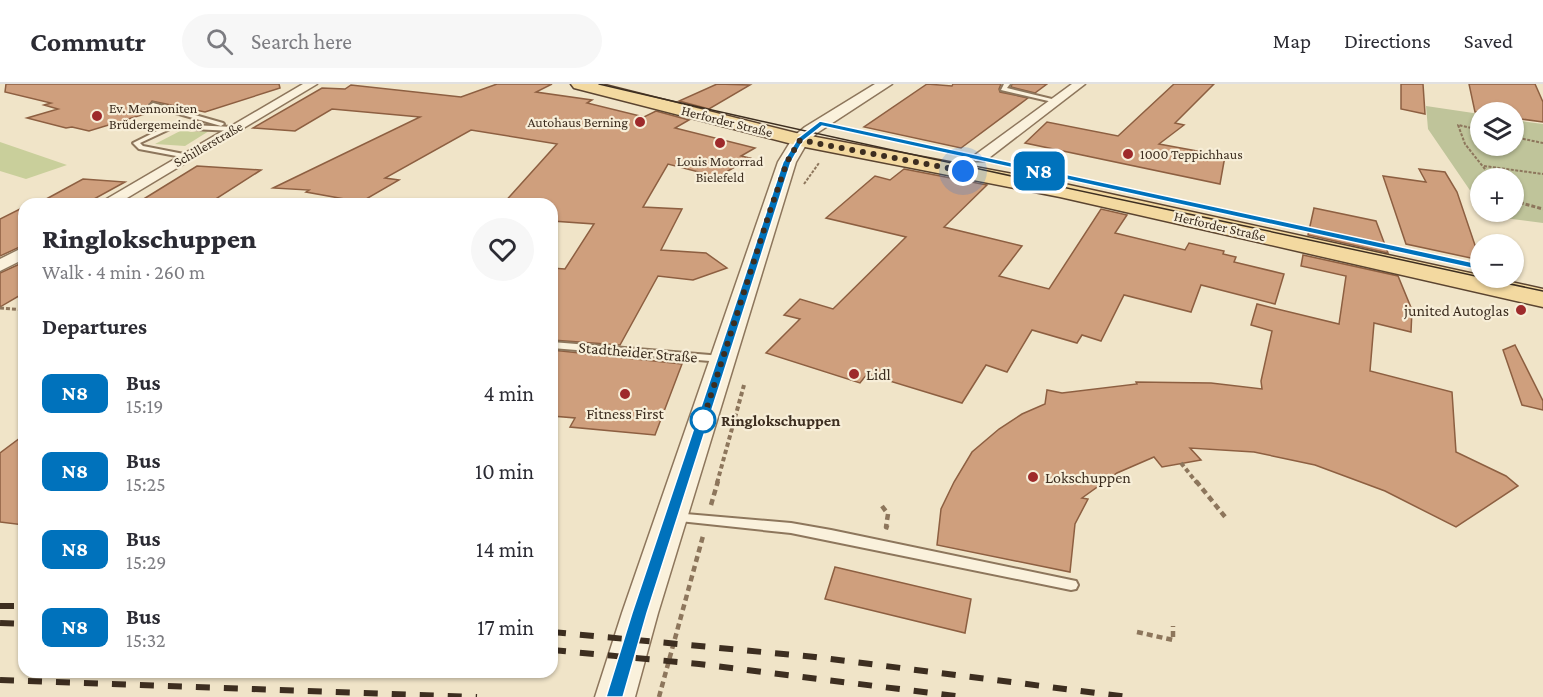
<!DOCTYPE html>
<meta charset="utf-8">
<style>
:root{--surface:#fff;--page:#f7f7f7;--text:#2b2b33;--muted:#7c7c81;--line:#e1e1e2}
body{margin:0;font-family:"Crimson Pro",serif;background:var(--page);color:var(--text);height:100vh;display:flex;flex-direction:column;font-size:22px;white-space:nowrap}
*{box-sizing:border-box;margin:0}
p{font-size:20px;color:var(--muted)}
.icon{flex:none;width:33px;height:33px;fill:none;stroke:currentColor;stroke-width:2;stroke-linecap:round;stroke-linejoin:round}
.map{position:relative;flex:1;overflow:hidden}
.side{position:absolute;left:18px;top:114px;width:540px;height:480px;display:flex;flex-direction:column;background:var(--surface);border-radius:18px;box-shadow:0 2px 4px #0004}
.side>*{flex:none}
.badge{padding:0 12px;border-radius:9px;font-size:21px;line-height:39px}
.buttons{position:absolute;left:1470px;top:18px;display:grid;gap:12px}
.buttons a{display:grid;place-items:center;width:54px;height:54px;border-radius:50%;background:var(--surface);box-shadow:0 2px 4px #0004;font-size:30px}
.you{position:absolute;width:30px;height:30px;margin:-15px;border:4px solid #fff;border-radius:50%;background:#1a73e8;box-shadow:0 0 0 9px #1a73e833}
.map>.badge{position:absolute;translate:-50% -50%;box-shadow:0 0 0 3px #fff}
h2{padding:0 24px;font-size:22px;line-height:54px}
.round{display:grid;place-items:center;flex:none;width:63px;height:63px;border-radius:32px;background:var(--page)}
.summary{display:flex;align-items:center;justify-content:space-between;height:102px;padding:0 24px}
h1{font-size:28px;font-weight:800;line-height:45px}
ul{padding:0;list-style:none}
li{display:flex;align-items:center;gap:18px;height:78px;padding:0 24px}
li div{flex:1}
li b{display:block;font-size:22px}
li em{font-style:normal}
li .badge{min-width:66px;font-weight:700;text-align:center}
header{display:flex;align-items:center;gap:36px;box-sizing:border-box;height:84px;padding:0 30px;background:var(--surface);border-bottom:2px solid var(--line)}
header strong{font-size:28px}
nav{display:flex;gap:33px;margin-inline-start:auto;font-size:21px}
.search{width:420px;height:54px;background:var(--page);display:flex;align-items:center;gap:15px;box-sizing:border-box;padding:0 21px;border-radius:33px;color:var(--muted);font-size:22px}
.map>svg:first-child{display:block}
</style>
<header>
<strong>Commutr</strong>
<div class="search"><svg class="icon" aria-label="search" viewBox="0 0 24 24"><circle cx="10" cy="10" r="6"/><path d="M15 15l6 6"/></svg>Search here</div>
<nav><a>Map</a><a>Directions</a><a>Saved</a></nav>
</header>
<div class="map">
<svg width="1543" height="613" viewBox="0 0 1543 613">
<rect width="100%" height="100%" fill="#f0e4c8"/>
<g fill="#c9cf9b">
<polygon points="184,45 190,48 209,47 185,62 155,60"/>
<polygon points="0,58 67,81 26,95 0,87"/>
</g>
<polygon fill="#bfc49a" points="1426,22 1480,30 1480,62 1514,62 1514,36 1543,40 1543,139 1488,132 1485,128 1514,128 1514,94 1480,94 1480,121 1428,45"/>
<g fill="#cf9f7d" stroke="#8d5f41" stroke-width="1.5">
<polygon points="6,0 279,0 280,4 205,28 152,17 148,23 158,26 89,47 72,43 66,44 27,34 58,25 44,21 51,19 5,8"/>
<polygon points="497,0 552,0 536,8 592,16 587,19 644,33 656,27 689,36 675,44 755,64 741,72 750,74 718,93 668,80 643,123 682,125 661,166 706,169 727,184 693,196 658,192 620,261 552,256 552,184 565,185 594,140 552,137 552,120 503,120 557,60 471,46 385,94 399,96 361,118 306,108 309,106 273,104 420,33 332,25 295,47 253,44 322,4 345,5 351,1 461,13"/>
<polygon points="717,0 750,1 709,25 679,17"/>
<polygon points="927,0 952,2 953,0 1001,0 999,5 1000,8 1028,14 961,64 864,43"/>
<polygon points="1012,0 1047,0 1035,9 1011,3"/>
<polygon points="1174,0 1214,0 1175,39 1184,41 1159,60 1225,72 1220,100 1025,59 1047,38 1118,52"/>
<polygon points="1401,0 1423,0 1425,30 1401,25"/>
<polygon points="1469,0 1535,0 1543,18 1543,38 1514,34 1514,28 1475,28"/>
<polygon points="197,82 261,86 208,120 142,116"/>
<polygon points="904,85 987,101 944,143 1022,162 999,192 1049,205 1101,125 1127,131 1115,149 1185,166 1189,159 1224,167 1223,170 1236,173 1234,178 1284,190 1275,220 1201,201 1191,228 1124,211 1101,257 1082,251 1077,259 1032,246 1007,288 986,281 962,319 867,290 860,299 766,269 800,235 784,231 800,215 833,225 906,153 826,134 875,92 890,96"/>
<polygon points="1419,85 1445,88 1457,108 1480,176 1406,160 1383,92 1426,98"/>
<polygon points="83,95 125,98 85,120 37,120"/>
<polygon points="24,123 24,161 0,172 0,135"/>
<polygon points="1314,124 1376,137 1388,169 1308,151"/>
<polygon points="1303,171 1398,192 1412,226 1411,248 1374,239 1370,287 1452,308 1456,368 1506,392 1518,402 1456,443 1385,407 1315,381 1254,368 1190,364 1201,376 1162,383 1154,373 1117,389 1082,414 1088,415 1075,440 1070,488 937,461 941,425 954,398 972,368 999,345 1022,330 1045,320 1047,306 1062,309 1137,300 1136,298 1211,299 1262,305 1261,297 1272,247 1251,241 1257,220 1339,240 1346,192 1301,182"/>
<polygon points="24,178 24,209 0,223 0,189"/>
<polygon points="1515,261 1543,317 1543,326 1522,321 1503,266"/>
<polygon points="552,266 682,280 655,351 570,343 575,334 552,332"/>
<polygon points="24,351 24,441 0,438 0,369"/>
<polygon points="835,483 971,515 965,549 825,515"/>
</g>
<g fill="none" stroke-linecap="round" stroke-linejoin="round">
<g stroke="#8d765c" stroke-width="4">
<g id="service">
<polygon points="1004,0 1010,0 1007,4 1060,17 1057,19 1001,6"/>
<polygon points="153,19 223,39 224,40 221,42 151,22 150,21"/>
<polygon points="171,40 233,43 236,45 233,47 172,44 140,59 143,62 189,71 189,73 187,74 139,65 133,59"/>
<polygon points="552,258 722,272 727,275 722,278 552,264"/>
<polygon points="674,429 791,439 831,446 1071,496 1076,497 1078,501 1076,505 1071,506 791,449 670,436 668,433 670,430"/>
</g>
</g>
<g stroke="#8d765c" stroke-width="3">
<g id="minor">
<polygon points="303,0 317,0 117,120 98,120"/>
<polygon points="1072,0 1085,0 985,77 975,77 973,74 975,71"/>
<polygon points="24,163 24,175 0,187 0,175"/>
</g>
</g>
<g stroke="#8d765c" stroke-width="3">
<polygon id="tertiary" points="875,0 892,0 817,49 807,59 796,78 658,529 635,613 595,613 622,529 778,78 794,52 805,43"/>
</g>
<g stroke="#5b4430" stroke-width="3">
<polygon id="primary" points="571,0 601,0 800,50 1060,99 1543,205 1543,223 1060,113 800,62 574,4"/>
</g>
<g stroke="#8d765c" stroke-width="2" stroke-dasharray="3 1.5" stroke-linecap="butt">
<polyline points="1480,46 1458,41 1465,60 1492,94"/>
<polyline points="1514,53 1543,59"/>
<polyline points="1484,82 1543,90"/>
<polyline points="804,100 819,79"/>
</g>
<g stroke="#8d765c" stroke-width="3" stroke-dasharray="4 2" stroke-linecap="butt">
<polyline points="1514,117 1543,125"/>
<polyline points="0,224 24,226"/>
</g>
<g stroke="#8d765c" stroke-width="4" stroke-dasharray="4.5 3" stroke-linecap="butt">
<polyline points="1181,379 1197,399"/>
<polyline points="717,399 744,301"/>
</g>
<g stroke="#8d765c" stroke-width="4.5" stroke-dasharray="6 4" stroke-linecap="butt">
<polyline points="1196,397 1226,434"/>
<polyline points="711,421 718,397"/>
<polyline points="882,422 888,430 886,443 889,444"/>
<polyline points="1137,548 1173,556 1173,542"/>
<polyline points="659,613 703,452"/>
</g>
<use href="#service" fill="#faf1dc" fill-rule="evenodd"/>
<use href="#minor" fill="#faf1dc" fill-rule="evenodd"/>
<use href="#tertiary" fill="#faf1dc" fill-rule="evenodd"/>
<use href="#primary" fill="#f3d9a0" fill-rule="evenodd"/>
<g stroke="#3d2e20" stroke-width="1.5">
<path d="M599 0C892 69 1186 128 1480 193"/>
<polyline points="1482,194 1543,207"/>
</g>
<g stroke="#3d2e20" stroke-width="6" stroke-dasharray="14 14" stroke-linecap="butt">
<polyline points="0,522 24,522"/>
<polyline points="0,539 24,540"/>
<polyline points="552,548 815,573 1128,613"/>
<polyline points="552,566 699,580 963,613"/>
<polyline points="0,596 477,613"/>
</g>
</g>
<polygon fill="#0072bc" stroke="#fff" stroke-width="1.5" points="820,37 1480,180 1485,183 1480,186 822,42 803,57 791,78 647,529 623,613 606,613 632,529 783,78 798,54"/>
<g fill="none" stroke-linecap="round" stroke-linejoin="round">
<polyline stroke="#3d2e20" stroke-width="6" stroke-dasharray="0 10.8" points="703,336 702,339 770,127 787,78 800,56 963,87"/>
</g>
<g fill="#9e2a2b" stroke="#f7eed8" stroke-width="2">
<circle cx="97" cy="32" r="6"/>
<circle cx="640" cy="38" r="6"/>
<circle cx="720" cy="59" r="6"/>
<circle cx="1128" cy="70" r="6"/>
<circle cx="1521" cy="226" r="6"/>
<circle cx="854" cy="290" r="6"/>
<circle cx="625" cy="310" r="6"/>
<circle cx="1033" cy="393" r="6"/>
</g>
<circle fill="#fff" stroke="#0072bc" stroke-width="3" cx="703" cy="336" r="12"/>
<g text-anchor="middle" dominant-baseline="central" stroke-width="4.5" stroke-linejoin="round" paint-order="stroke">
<g font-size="14" fill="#3d2e20" stroke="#f7eed8" text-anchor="start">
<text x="109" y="24">Ev. Mennoniten<tspan x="109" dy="16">Brüdergemeinde</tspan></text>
<text x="628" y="38" text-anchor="end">Autohaus Berning</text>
<text x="1140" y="70">1000 Teppichhaus</text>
<text x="720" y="77" text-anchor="middle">Louis Motorrad<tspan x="720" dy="16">Bielefeld</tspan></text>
</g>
<g font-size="14" fill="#3d2e20" stroke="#f7eed8">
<text transform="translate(727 37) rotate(14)">Herforder Straße</text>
<text transform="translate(208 60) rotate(-30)">Schillerstraße</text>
<text transform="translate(1220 142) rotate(13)">Herforder Straße</text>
</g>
<g font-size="16" fill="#3d2e20" stroke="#f7eed8" text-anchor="start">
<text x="1509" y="226" text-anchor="end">junited Autoglas</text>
<text x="866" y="290">Lidl</text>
<text x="625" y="329" text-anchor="middle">Fitness First</text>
<text x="1045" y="393">Lokschuppen</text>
</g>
<g font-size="16" fill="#3d2e20" stroke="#f7eed8">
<text transform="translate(638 268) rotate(5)">Stadtheider Straße</text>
</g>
<g font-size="16" font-weight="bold" fill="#3d2e20" stroke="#f7eed8" text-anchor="start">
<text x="721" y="336">Ringlokschuppen</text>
</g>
</g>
</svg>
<div class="buttons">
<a><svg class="icon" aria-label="layers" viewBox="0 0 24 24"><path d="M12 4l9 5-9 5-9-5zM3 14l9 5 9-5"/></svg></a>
<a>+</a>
<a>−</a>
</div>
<div class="you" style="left:963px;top:87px"></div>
<b class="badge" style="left:1039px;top:87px;background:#0072bc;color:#fff">N8</b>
<section class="side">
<div class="summary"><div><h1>Ringlokschuppen</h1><p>Walk · 4 min · 260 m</p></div><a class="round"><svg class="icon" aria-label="heart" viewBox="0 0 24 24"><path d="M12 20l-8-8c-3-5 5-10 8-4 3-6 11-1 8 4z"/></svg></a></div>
<h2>Departures</h2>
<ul>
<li><span class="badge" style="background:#0072bc;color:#fff">N8</span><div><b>Bus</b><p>15:19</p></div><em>4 min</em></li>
<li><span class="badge" style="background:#0072bc;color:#fff">N8</span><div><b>Bus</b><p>15:25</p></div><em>10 min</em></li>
<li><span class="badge" style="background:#0072bc;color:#fff">N8</span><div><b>Bus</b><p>15:29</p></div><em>14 min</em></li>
<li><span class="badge" style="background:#0072bc;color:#fff">N8</span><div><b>Bus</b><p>15:32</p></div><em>17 min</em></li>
</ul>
</section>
</div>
